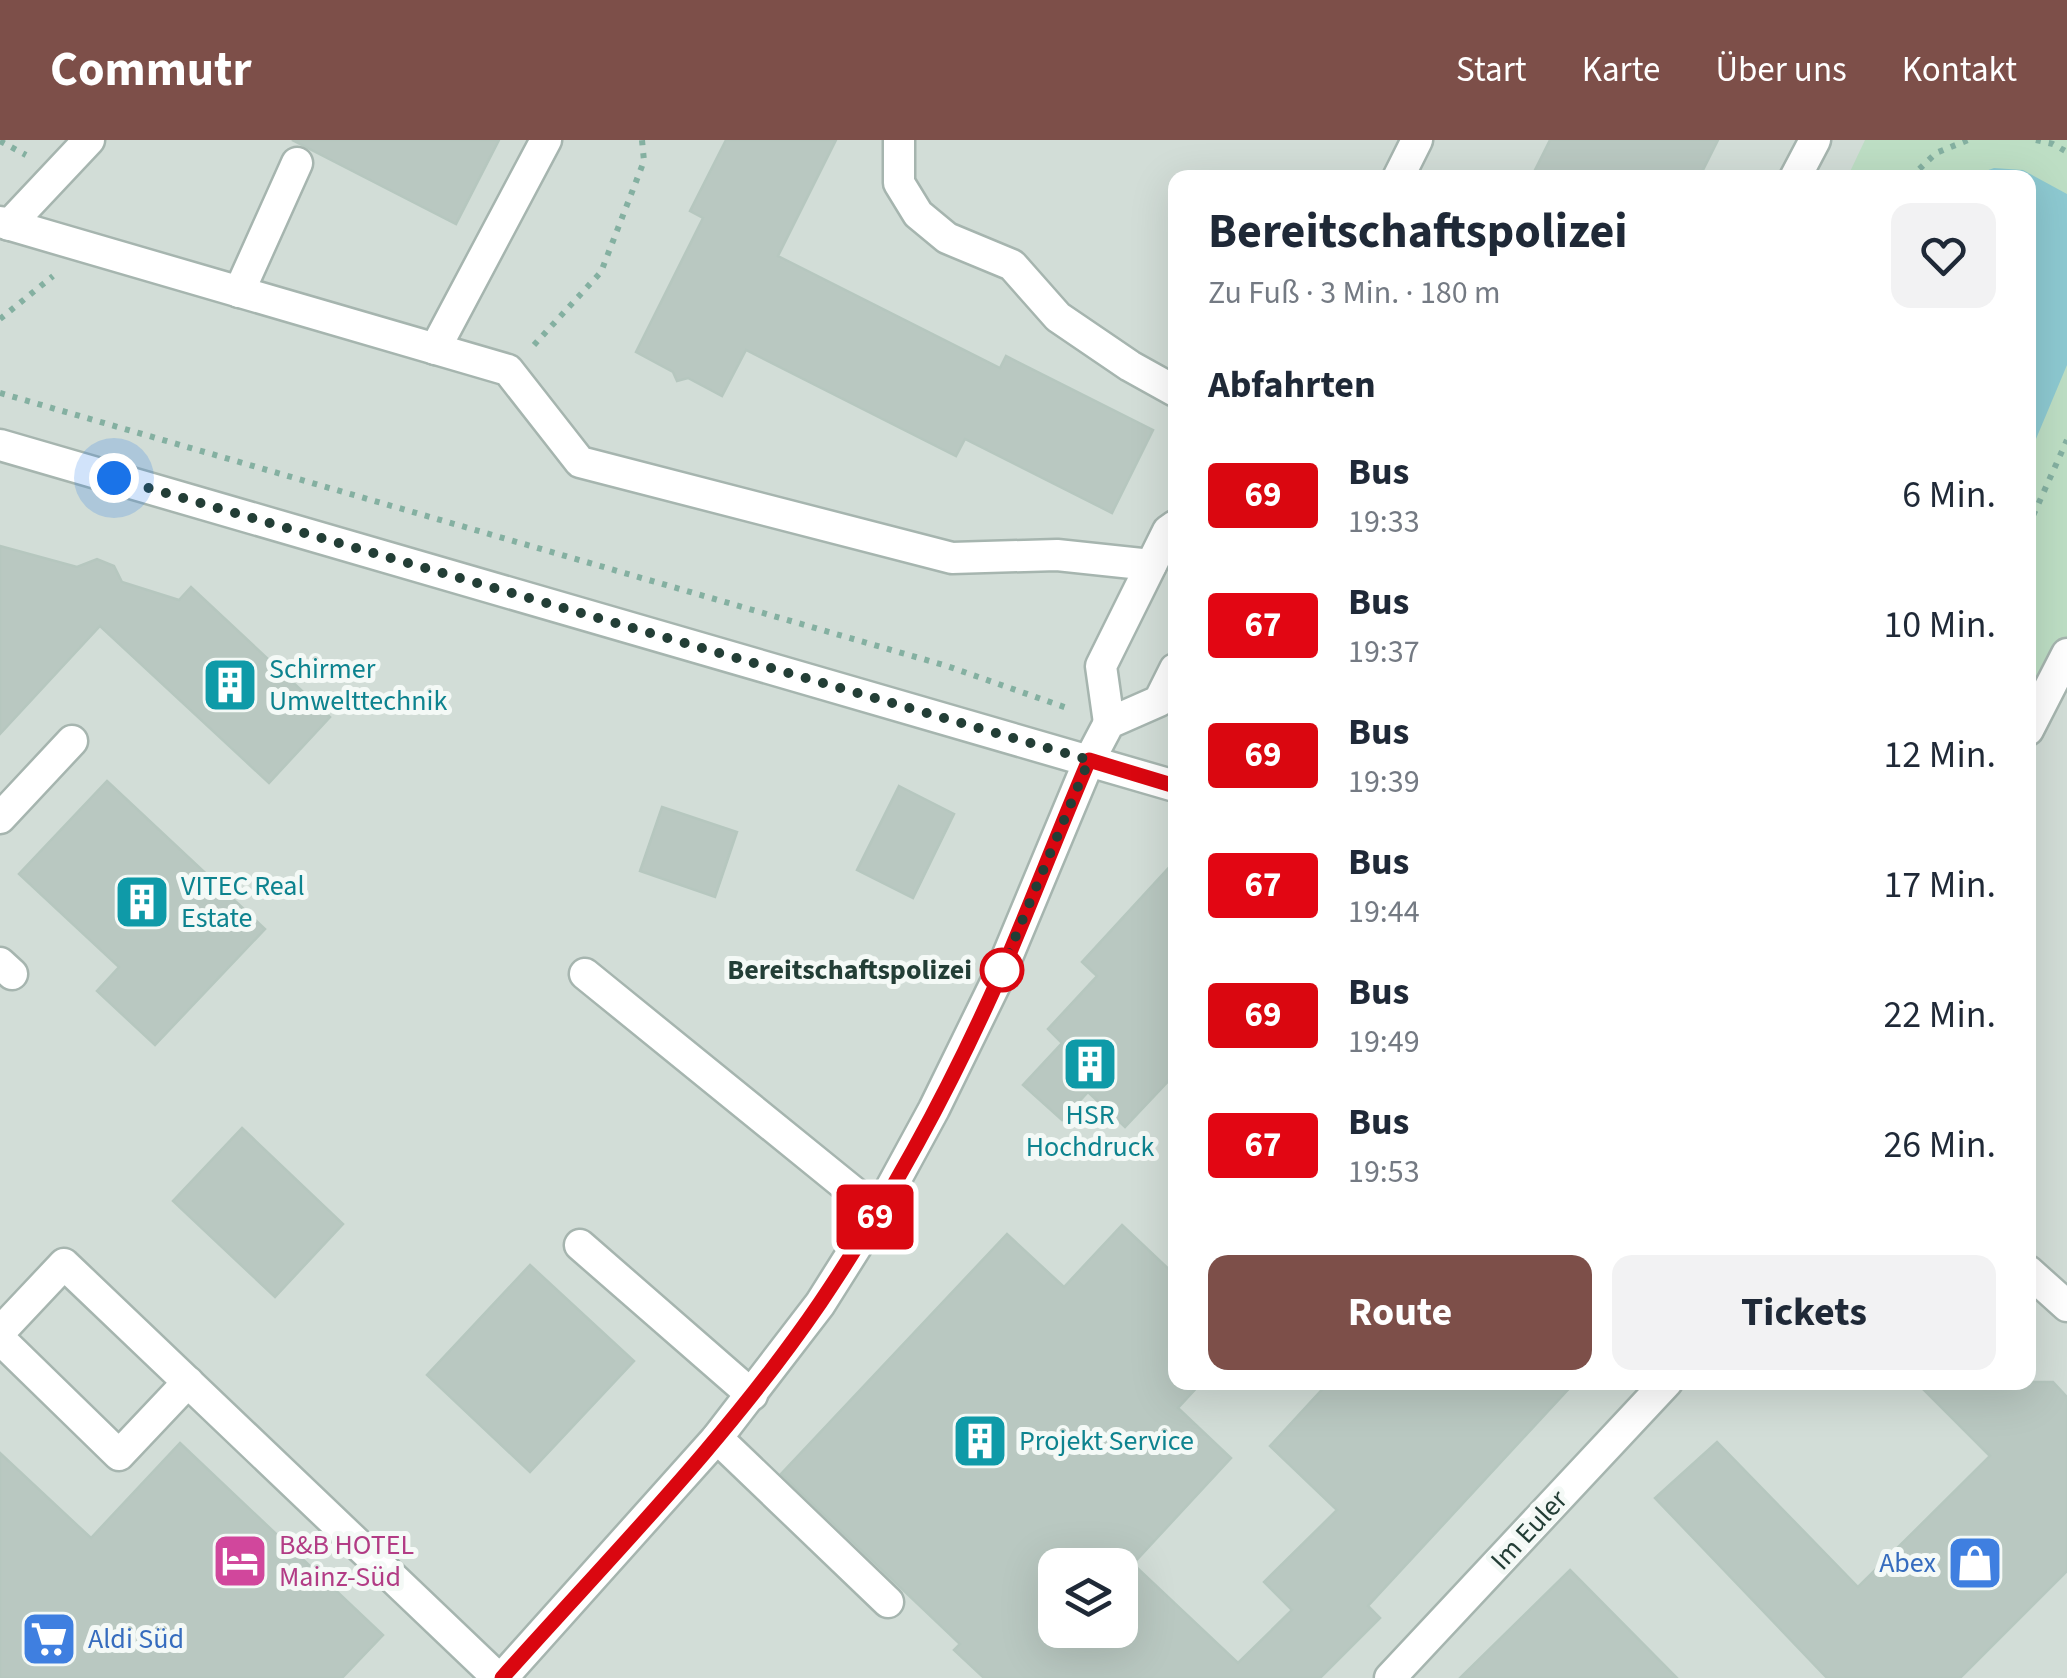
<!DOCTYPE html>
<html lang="de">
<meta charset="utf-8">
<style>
:root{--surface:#fff;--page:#f2f2f3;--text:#1f2937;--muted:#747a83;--accent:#7d4f49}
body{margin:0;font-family:"Source Sans 3",sans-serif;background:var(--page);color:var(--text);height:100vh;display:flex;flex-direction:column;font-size:38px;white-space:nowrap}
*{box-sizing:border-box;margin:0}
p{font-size:32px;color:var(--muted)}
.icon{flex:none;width:55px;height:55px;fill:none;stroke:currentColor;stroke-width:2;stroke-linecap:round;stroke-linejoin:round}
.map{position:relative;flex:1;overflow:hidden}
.panel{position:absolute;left:1168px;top:30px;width:868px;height:1220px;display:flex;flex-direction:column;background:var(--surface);border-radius:20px;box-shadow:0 10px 40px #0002}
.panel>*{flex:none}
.badge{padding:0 20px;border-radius:8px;font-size:35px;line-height:65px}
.tools{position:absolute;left:1038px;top:1408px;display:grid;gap:20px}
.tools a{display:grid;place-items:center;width:100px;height:100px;border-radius:20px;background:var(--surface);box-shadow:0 10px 40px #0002;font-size:50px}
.you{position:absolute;width:50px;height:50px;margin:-25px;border:8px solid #fff;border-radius:50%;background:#1a73e8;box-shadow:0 0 0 15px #1a73e833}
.map>.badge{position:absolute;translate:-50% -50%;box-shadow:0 0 0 5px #fff}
h2{padding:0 40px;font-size:38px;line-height:90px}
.round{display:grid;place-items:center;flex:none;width:105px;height:105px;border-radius:20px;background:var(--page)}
.headline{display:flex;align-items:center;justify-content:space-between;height:170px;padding:0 40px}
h1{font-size:48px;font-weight:700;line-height:75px}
.button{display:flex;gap:20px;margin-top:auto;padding:20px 40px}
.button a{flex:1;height:115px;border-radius:20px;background:var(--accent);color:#fff;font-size:40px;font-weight:700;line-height:115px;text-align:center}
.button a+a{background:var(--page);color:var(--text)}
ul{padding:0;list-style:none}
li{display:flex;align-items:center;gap:30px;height:130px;padding:0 40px}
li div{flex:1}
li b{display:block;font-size:38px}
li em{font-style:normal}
li .badge{min-width:110px;font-weight:700;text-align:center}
header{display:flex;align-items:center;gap:60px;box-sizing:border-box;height:140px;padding:0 50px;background:var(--accent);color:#fff}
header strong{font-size:48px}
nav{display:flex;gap:55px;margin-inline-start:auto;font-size:35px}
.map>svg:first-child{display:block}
</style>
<header>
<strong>Commutr</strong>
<nav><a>Start</a><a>Karte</a><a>Über uns</a><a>Kontakt</a></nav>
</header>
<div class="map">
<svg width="2067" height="1538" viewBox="0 0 2067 1538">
<rect width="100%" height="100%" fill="#e3ede8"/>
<path fill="#d2ddd7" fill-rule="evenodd" d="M0 0H2067V1538H0ZM1175 38H2028V1242H1175ZM1055 1425H1120V1490H1055Z"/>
<polygon fill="#bddec4" points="1865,0 2067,0 2067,503 2028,581 2028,38 1847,38"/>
<polygon fill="#8dc9d1" points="1994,28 2023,30 2067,54 2067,225 2028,318 2028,38 1969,37"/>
<g fill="#b9c8c1" stroke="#b6c7bf" stroke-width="2.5" fill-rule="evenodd">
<polygon points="292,0 499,0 456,84"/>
<polygon points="726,0 836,0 778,116 1000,228 1006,216 1153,290 1112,373 965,299 956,316 746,210 722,256 688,238 677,241 673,232 636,212 703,78 690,71"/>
<polygon points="1550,0 1718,0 1699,38 1531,38"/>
<polygon points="0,406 77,427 97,419 114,426 122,442 179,460 191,447 330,577 269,643 100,486 0,594"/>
<polygon points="107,641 265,789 155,905 97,851 119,827 19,734"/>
<polygon points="899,646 954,674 913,758 857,730"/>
<polygon points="662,667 737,692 715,757 640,731"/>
<polygon points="1175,721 1175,934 1125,987 1088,952 1062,980 1023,945 1062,903 1048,889 1097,836 1082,822"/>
<polygon points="242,988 343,1084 275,1157 173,1061"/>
<path d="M1122 1085 1175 1135V1242H1202L1178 1268 1231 1318 1133 1424 1238 1523 1292 1470 1264 1442 1337 1370 1270 1306 1329 1242H1575L1368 1466 1380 1478 1320 1538H984L954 1510 960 1504 781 1334 1007 1094 1064 1147ZM1055 1425H1120V1490H1055Z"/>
<polygon points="530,1125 634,1221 530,1332 427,1235"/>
<polygon points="1916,1242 2053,1242 2067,1257 2067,1431 1960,1538 1827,1538 1655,1358 1717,1302 1858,1447 1990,1316"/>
<polygon points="180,1303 383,1495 342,1538 0,1538 0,1313 91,1398"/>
<polygon points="1570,1430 1677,1538 1460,1538"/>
</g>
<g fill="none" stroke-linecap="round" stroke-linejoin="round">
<g stroke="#a6b5af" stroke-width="35">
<g id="minor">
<polyline points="899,0 899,43 918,74 947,98 1012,125 1058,177 1130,226 1175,251"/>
<polyline points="1398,38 1417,0"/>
<polyline points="1795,38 1815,0"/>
<polyline points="0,82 508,230 580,322 952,418 1057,415 1151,425"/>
<polyline points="9,85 89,0"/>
<polyline points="239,152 297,23"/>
<polyline points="435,209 546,0"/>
<polyline points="0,305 1175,646"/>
<polyline points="1109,583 1101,526 1168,391 1175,386"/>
<polyline points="2028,590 2067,514"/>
<polyline points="0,678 72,601"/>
<polyline points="0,823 12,834"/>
<polyline points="585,834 878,1072"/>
<polyline points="580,1105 752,1255"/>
<polyline points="2028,1131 2067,1166"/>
<polyline points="0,1192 64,1124 498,1538"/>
<polyline points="0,1199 119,1315 188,1242"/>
<polyline points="717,1298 888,1462"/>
<polyline points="502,1538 717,1298 820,1164 878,1072 934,969 1000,834 1089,621 1109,583 1159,561 1175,529"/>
<polyline points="1390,1538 1667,1242"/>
</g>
</g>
<g stroke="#84b0a1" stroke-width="6" stroke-dasharray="5 8" stroke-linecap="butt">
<polyline points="2036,0 2053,4 2067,12"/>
<polyline points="0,1 26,15"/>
<polyline points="1910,38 1936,13 1968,0"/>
<polyline points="0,179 53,136"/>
<polyline points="534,205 601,132 644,21 642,0"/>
<polyline points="0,253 947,526 1070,569"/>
<polyline points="2028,387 2067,300"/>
</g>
<use href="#minor" stroke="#fff" stroke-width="30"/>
</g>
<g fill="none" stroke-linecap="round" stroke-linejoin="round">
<g stroke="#fff" stroke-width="22">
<path id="line" d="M502 1538C611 1416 728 1298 820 1163 890 1059 952 945 1002 831 1032 761 1059 690 1089 620L1175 646"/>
</g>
<use href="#line" stroke="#da0710" stroke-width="15"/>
<polyline stroke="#233e36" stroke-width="10" stroke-dasharray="0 18" points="114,338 1089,620 1000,834 1002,830"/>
</g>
<defs>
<g id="building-square" transform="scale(2.875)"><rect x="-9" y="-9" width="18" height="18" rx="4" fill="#0f9aa8" stroke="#f4f9f6"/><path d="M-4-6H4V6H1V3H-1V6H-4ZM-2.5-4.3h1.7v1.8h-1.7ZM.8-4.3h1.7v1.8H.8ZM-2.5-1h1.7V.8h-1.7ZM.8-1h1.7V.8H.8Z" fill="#fff"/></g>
<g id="hotel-square" transform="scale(2.875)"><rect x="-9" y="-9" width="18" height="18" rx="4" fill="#d1479c" stroke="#f4f9f6"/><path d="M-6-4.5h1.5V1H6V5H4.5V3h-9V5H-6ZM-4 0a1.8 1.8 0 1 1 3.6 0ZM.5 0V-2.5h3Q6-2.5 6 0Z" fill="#fff"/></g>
<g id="shop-square" transform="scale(2.875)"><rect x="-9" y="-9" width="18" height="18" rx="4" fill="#3f7fe0" stroke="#f4f9f6"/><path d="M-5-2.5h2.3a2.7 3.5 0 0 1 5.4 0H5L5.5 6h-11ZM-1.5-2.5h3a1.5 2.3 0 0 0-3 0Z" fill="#fff"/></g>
<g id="supermarket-square" transform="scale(2.875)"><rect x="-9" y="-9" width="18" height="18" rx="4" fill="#3f7fe0" stroke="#f4f9f6"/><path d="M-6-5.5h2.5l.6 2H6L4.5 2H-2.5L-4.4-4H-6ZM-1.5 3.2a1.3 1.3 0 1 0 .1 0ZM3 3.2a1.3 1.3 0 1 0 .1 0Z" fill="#fff"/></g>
</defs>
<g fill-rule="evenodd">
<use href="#building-square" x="230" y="545"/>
<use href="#building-square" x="142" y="762"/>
<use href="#building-square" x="1090" y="924"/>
<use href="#building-square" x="980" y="1301"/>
<use href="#hotel-square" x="240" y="1421"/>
<use href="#shop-square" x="1975" y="1423"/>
<use href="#supermarket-square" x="49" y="1499"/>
</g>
<circle fill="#fff" stroke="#da0710" stroke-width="5" cx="1002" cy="830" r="20"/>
<g text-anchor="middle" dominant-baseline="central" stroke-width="10" stroke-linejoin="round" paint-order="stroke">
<g font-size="28" fill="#0d838f" stroke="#f4f9f6" text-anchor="start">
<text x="269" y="529">Schirmer<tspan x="269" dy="32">Umwelttechnik</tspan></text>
<text x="181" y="746">VITEC Real<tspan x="181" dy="32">Estate</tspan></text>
<text x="1090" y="975" text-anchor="middle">HSR<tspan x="1090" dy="32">Hochdruck</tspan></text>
<text x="1019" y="1301">Projekt Service</text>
</g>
<g font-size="28" font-weight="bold" fill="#233e36" stroke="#f4f9f6" text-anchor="end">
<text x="972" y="830">Bereitschaftspolizei</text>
</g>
<g font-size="28" fill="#233e36" stroke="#f4f9f6">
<text transform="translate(1529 1390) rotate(-47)">Im Euler</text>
</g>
<g font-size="28" fill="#b23c85" stroke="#f4f9f6" text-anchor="start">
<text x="279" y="1405">B&amp;B HOTEL<tspan x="279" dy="32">Mainz-Süd</tspan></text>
</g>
<g font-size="28" fill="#366cbe" stroke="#f4f9f6" text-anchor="end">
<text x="1936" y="1423">Abex</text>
<text x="88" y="1499" text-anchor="start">Aldi Süd</text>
</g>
</g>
</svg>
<div class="tools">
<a><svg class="icon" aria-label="layers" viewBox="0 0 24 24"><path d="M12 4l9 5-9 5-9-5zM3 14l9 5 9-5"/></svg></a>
</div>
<div class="you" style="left:114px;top:338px"></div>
<b class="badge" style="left:875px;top:1077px;background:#da0710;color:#fff">69</b>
<section class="panel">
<div class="headline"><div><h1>Bereitschaftspolizei</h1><p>Zu Fuß · 3 Min. · 180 m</p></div><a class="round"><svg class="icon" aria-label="heart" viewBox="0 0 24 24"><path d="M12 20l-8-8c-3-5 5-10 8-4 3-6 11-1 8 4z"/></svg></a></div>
<h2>Abfahrten</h2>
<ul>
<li><span class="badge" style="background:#da0710;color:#fff">69</span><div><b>Bus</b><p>19:33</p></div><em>6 Min.</em></li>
<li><span class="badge" style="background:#e20613;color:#fff">67</span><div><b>Bus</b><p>19:37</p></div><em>10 Min.</em></li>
<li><span class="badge" style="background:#da0710;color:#fff">69</span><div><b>Bus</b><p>19:39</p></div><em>12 Min.</em></li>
<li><span class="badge" style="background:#e20613;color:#fff">67</span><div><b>Bus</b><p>19:44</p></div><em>17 Min.</em></li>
<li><span class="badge" style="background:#da0710;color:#fff">69</span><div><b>Bus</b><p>19:49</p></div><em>22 Min.</em></li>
<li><span class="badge" style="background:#e20613;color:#fff">67</span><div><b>Bus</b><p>19:53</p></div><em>26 Min.</em></li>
</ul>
<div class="button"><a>Route</a><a>Tickets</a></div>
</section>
</div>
